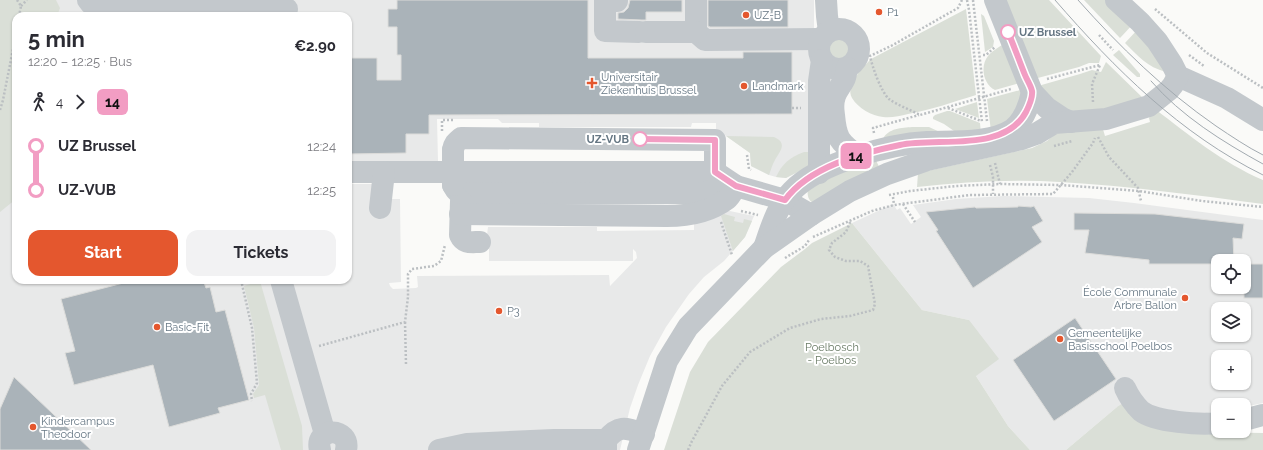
<!DOCTYPE html>
<meta charset="utf-8">
<style>
:root{--surface:#fff;--page:#f2f2f3;--text:#2b2b33;--muted:#7c7c81;--accent:#e4572e}
body{margin:0;font-family:Raleway,sans-serif;background:var(--page);color:var(--text);height:100vh;display:flex;flex-direction:column;font-size:15px;white-space:nowrap}
*{box-sizing:border-box;margin:0}
p{font-size:13px;color:var(--muted)}
.icon{flex:none;width:22px;height:22px;fill:none;stroke:currentColor;stroke-width:2;stroke-linecap:round;stroke-linejoin:round}
.map{position:relative;flex:1;overflow:hidden}
.sheet{position:absolute;left:12px;top:12px;width:340px;height:272px;display:flex;flex-direction:column;background:var(--surface);border-radius:12px;box-shadow:0 1px 3px #0004}
.sheet>*{flex:none}
.badge{padding:0 8px;border-radius:6px;font-size:14px;line-height:26px}
.fabs{position:absolute;left:1211px;top:254px;display:grid;gap:8px}
.fabs a{display:grid;place-items:center;width:40px;height:40px;border-radius:8px;background:var(--surface);box-shadow:0 1px 3px #0004;font-size:20px}
.map>.badge{position:absolute;translate:-50% -50%;box-shadow:0 0 0 2px #fff}
.legs{display:flex;align-items:center;gap:6px;height:44px;padding:0 16px;font-size:13px}
.legs p{margin-inline-start:auto}
.overview{display:flex;align-items:center;justify-content:space-between;height:68px;padding:0 16px}
h1{font-size:22px;font-weight:700;line-height:30px}
.action{display:flex;gap:8px;margin-top:auto;padding:8px 16px}
.action a{flex:1;height:46px;border-radius:12px;background:var(--accent);color:#fff;font-size:16px;font-weight:700;line-height:46px;text-align:center}
.action a+a{background:var(--page);color:var(--text)}
ul{padding:0 16px;list-style:none}
li{display:flex;align-items:center;gap:14px;height:44px;font-size:15px}
li i{display:grid;place-items:center;width:6px;height:100%;margin:0 5px;background:currentColor}
li i::after{content:'';width:10px;height:10px;margin:-5px;border:3px solid;border-radius:50%;background:var(--surface)}
li p{margin-inline-start:auto}
li:first-child i{background:linear-gradient(#0000 50%,currentColor 0)}
li:last-child i{background:linear-gradient(currentColor 50%,#0000 0)}
.map>svg:first-child{display:block}
</style>
<div class="map">
<svg width="1263" height="450" viewBox="0 0 1263 450">
<rect width="100%" height="100%" fill="#fafaf8"/>
<g fill="#e8e9e9" fill-rule="evenodd">
<polygon points="8,0 814,0 814,29 812,45 813,55 827,70 839,76 815,163 786,178 776,177 769,175 751,166 750,153 722,133 716,133 716,123 692,123 691,127 539,127 539,123 502,123 498,119 437,119 438,161 348,162 348,16 18,16"/>
<polygon points="16,52 16,280 348,280 348,184 388,184 388,199 400,199 401,282 389,283 390,286 393,289 416,288 418,287 417,276 609,275 610,286 637,258 636,252 633,249 633,261 489,261 489,249 476,249 487,235 488,227 597,227 597,231 694,230 694,219 720,209 754,216 745,237 724,261 704,277 689,294 666,327 650,356 638,385 630,408 620,450 0,450 0,95"/>
<path d="M1003 196 1089 198 1134 203 1263 220V403L1244 407V405H1218V411L1190 416 1117 407 1066 450H1030L1008 426 976 376 969 320 922 310 852 223 893 204 897 210 900 208 911 224 921 217 913 205 956 199ZM1218 261H1244V287H1218ZM1218 309H1244V335H1218ZM1218 357H1244V383H1218Z"/>
</g>
<g fill="#dadfd7">
<polygon points="0,0 56,0 60,8 57,16 16,16 16,199 0,212"/>
<polygon points="1000,0 1049,0 1101,56 1099,63 1089,63 1079,67 1034,79"/>
<polygon points="1084,0 1108,0 1134,23 1120,38"/>
<path d="M966 9 976 95C953 102 931 110 908 114 900 116 891 118 883 117 872 116 858 108 852 98 845 85 862 68 871 59Z"/>
<polygon points="981,14 984,16 994,41 993,47 985,52"/>
<path d="M1139 28 1166 72C1147 67 1138 56 1125 43Z"/>
<path d="M838 34C863 34 854 70 832 60L825 51V47Z"/>
<path d="M1007 42 1023 82 995 90C983 84 980 66 988 56 993 50 1001 46 1007 42Z"/>
<polygon points="1119,50 1140,74 1140,77 1137,77 1113,55"/>
<polygon points="1106,62 1146,101 1130,107 1068,112 1038,86 1080,74 1092,70 1101,72"/>
<polygon points="1024,89 1010,122 991,131 987,99"/>
<polygon points="977,102 979,118 955,109"/>
<path d="M1155 109C1189 135 1223 163 1263 180V204C1196 195 1128 186 1060 182 1013 179 964 182 917 187L918 173 1032 148 1047 141 1057 132 1102 126 1105 136 1150 122 1149 118Z"/>
<polygon points="947,111 950,111 980,123 981,134 954,131 944,124 933,119 933,117 935,115"/>
<path d="M912 127H929L942 133 883 139C888 128 902 128 912 127Z"/>
<path d="M726 136 774 137C788 143 780 151 775 160 772 165 771 170 769 175L751 166 750 153Z"/>
<path d="M804 152H810L815 163 786 178 776 177C782 164 790 157 804 152Z"/>
<path d="M874 156 881 171 813 203C808 200 807 195 808 189Z"/>
<polygon points="724,214 735,217 734,221 743,223 744,219 752,221 745,237 733,251 721,216"/>
<polygon points="852,223 922,310 969,320 999,359 976,376 1008,426 1030,450 664,450 690,372 708,342 781,267 805,249 812,243"/>
<polygon points="260,281 302,426 303,450 281,450 265,395 254,398 253,394 259,385 254,328 244,286"/>
<polygon points="1136,395 1146,408 1201,432 1263,433 1263,450 1066,450 1117,407"/>
</g>
<g fill="#aab3b9" stroke="#dcdcda">
<polygon points="397,0 588,0 588,58 743,58 743,52 792,52 792,114 429,115 429,134 406,134 406,153 348,154 348,58 377,58 377,80 401,80 401,55 397,55 397,27 388,27 388,9 397,9"/>
<polygon points="630,0 682,0 682,12 646,12 646,20 642,20 618,19 618,13 624,12 628,8"/>
<polygon points="708,0 788,0 788,27 710,27 708,26"/>
<polygon points="1018,206 1031,207 1034,206 1043,221 1032,227 1042,242 973,288 936,231 938,230 926,212 975,207 976,208 1018,207"/>
<polygon points="1074,213 1155,214 1244,224 1242,239 1233,238 1234,261 1218,261 1218,264 1149,264 1149,260 1085,253 1089,230 1074,230"/>
<rect x="1244" y="264" width="19" height="34"/>
<polygon points="135,280 203,280 206,288 210,287 216,312 225,310 249,400 218,408 220,413 169,427 153,365 74,385 65,353 75,351 61,299"/>
<polygon points="1075,318 1116,379 1054,421 1013,360"/>
<polygon points="14,377 91,450 0,450 0,409"/>
</g>
<g fill="none" stroke-linecap="round" stroke-linejoin="round">
<g stroke="#bbbfc2" stroke-width="2.5" stroke-dasharray="2 2" stroke-linecap="butt">
<polyline points="17,0 21,6 19,16"/>
<path d="M962 0 958 8 891 46 870 56C872 66 881 92 889 99 897 105 911 110 920 115L1011 89"/>
<polyline points="967,0 969,10 982,122"/>
<polyline points="973,0 987,121"/>
<polyline points="21,6 27,0"/>
<polyline points="1155,9 1207,53 1263,88"/>
<polyline points="1099,35 1113,50"/>
<polyline points="983,55 986,55 995,47"/>
<polyline points="1189,55 1204,66"/>
<polyline points="1047,79 1100,65"/>
<polyline points="1093,102 1092,84 1100,65"/>
<polyline points="792,108 801,108"/>
<polyline points="948,108 981,121"/>
<polyline points="0,110 3,100 16,34"/>
<polyline points="442,131 442,120 454,120"/>
<polyline points="874,133 873,128 919,115"/>
<polyline points="1098,137 1109,157 1138,188 1141,201"/>
<polyline points="1054,146 1072,141"/>
<polyline points="747,155 749,169 751,170"/>
<polyline points="995,163 1000,184"/>
<polyline points="990,165 993,177 993,194"/>
<polyline points="889,195 910,191 956,186 1000,184 1061,185 1139,191 1202,201 1263,207"/>
<polyline points="893,197 894,205"/>
<polyline points="903,204 915,222"/>
<polyline points="741,211 758,215"/>
<polyline points="721,222 732,255"/>
<polyline points="813,237 872,211 894,205 970,195 1053,194 1072,172 1093,143 1095,138"/>
<polyline points="785,258 805,246 809,240"/>
<polyline points="241,280 252,328 257,383 251,394 252,401"/>
<polyline points="405,322 406,365"/>
<polyline points="319,346 405,322 408,297 408,274 412,269 434,266 441,261 445,245"/>
<polyline points="688,450 692,441 722,386 750,352 790,328 821,319 850,316 873,310 875,304 868,266 860,261 846,261 835,257 829,250 832,243 846,232 851,220"/>
</g>
<g stroke="#c3c8cc" stroke-width="22">
<polyline points="88,0 91,4 106,9 166,7 287,9"/>
<polyline points="617,0 617,1 605,1 605,31 639,32"/>
<polyline points="696,0 696,32 705,40 821,39"/>
<polyline points="826,0 827,16 829,31"/>
<polyline points="995,0 1032,92 1047,108 1062,118 1071,122"/>
<polyline points="1116,0 1140,22 1157,41 1172,64 1178,76 1227,98 1263,120"/>
<circle cx="839" cy="49" r="20"/>
<polyline points="646,32 696,32"/>
<path d="M847 68C846 72 846 77 844 80 841 86 837 90 835 96 833 102 833 109 834 115 836 138 839 142 858 156"/>
<path d="M453 150C454 144 456 142 461 138L715 140V172"/>
<polyline points="348,172 715,172 736,186 785,200 811,215"/>
<polyline points="819,173 819,81 822,60"/>
<polyline points="453,185 456,190 460,194 700,193 736,186"/>
<path d="M461 201 460 235C464 244 471 242 480 242"/>
<polyline points="380,208 384,172"/>
<path d="M460 214 667 216C689 216 710 212 727 199 731 196 733 190 736 186"/>
<path d="M764 248C771 228 777 206 792 191 819 163 889 144 927 142 952 141 991 144 1013 129 1024 120 1029 106 1032 92"/>
<polyline points="281,280 323,427 327,433"/>
<path d="M1125 388C1129 397 1134 404 1141 411 1155 422 1200 425 1218 423"/>
<polyline points="1244,420 1263,415"/>
<path d="M320 450C314 426 351 427 346 450"/>
<polyline points="439,450 467,444 554,440 606,440"/>
<path d="M606 450V440C619 424 626 428 644 434"/>
<polyline points="638,450 667,361 688,327 764,248 811,215 850,191 887,174 927,160 1022,139 1036,134 1054,123 1106,119 1149,106 1169,90 1173,85 1178,76"/>
</g>
<g stroke="#a2aab0" stroke-width="1">
<path d="M1055 0C1115 69 1180 134 1263 175"/>
<path d="M1078 0C1120 47 1164 90 1216 126 1231 136 1247 147 1263 155"/>
<path d="M1151 81C1181 116 1223 142 1263 164"/>
</g>
<polyline stroke="#c3c8cc" stroke-width="22" points="453,150 453,185"/>
</g>
<g fill="none" stroke-linecap="round" stroke-linejoin="round">
<g stroke="#fff" stroke-width="9">
<path id="line-1" d="M640 139 715 140V172L736 186 785 200C809 167 861 153 900 145 938 137 1004 153 1026 112 1029 106 1033 98 1032 91 1031 86 1027 80 1025 75 1019 60 1014 46 1008 32"/>
</g>
<use href="#line-1" stroke="#f29dc3" stroke-width="6"/>
</g>
<g fill="#e4572e" stroke="#fff" stroke-width="1.5">
<circle cx="879" cy="12" r="4"/>
<circle cx="746" cy="15" r="4"/>
<path d="M590 77h4v4h4v4h-4v4h-4v-4h-4v-4h4z"/>
<circle cx="744" cy="86" r="4"/>
<circle cx="1185" cy="298" r="4"/>
<circle cx="499" cy="311" r="4"/>
<circle cx="157" cy="327" r="4"/>
<circle cx="1060" cy="339" r="4"/>
<circle cx="33" cy="427" r="4"/>
</g>
<g fill="#fff" stroke="#f29dc3" stroke-width="2">
<circle cx="1008" cy="32" r="7"/>
<circle cx="640" cy="139" r="7"/>
</g>
<g text-anchor="middle" dominant-baseline="central" stroke-width="4" stroke-linejoin="round" paint-order="stroke">
<g font-size="11" fill="#657683" stroke="#fff" text-anchor="start">
<text x="887" y="12">P1</text>
<text x="754" y="15">UZ-B</text>
<text x="601" y="77">Universitair<tspan x="601" dy="13">Ziekenhuis Brussel</tspan></text>
<text x="752" y="86">Landmark</text>
<text x="1177" y="292" text-anchor="end">École Communale<tspan x="1177" dy="13">Arbre Ballon</tspan></text>
<text x="507" y="311">P3</text>
<text x="165" y="327">Basic-Fit</text>
<text x="1068" y="333">Gemeentelijke<tspan x="1068" dy="13">Basisschool Poelbos</tspan></text>
<text x="41" y="421">Kindercampus<tspan x="41" dy="13">Theodoor</tspan></text>
</g>
<g font-size="11" font-weight="bold" fill="#657683" stroke="#fff" text-anchor="start">
<text x="1019" y="32">UZ Brussel</text>
<text x="629" y="139" text-anchor="end">UZ-VUB</text>
</g>
<g font-size="11" fill="#687a64" stroke="#fff">
<text x="832" y="347">Poelbosch<tspan x="832" dy="13">- Poelbos</tspan></text>
</g>
</g>
</svg>
<div class="fabs">
<a><svg class="icon" aria-label="locate" viewBox="0 0 24 24"><circle cx="12" cy="12" r="6"/><path d="M12 2v4M12 18v4M2 12h4M18 12h4"/></svg></a>
<a><svg class="icon" aria-label="layers" viewBox="0 0 24 24"><path d="M12 4l9 5-9 5-9-5zM3 14l9 5 9-5"/></svg></a>
<a>+</a>
<a>−</a>
</div>
<b class="badge" style="left:856px;top:156px;background:#f29dc3;color:#111">14</b>
<section class="sheet">
<div class="overview"><div><h1>5 min</h1><p>12:20 – 12:25 · Bus</p></div><b>€2.90</b></div>
<div class="legs"><svg class="icon" aria-label="walk" viewBox="0 0 24 24"><circle cx="13" cy="4" r="2"/><path d="M13 8l-2 6 4 7M11 14l-3 7M7 12l3-4h3l4 4"/></svg>4<svg class="icon" aria-label="forward" viewBox="0 0 24 24"><path d="M9 5l7 7-7 7"/></svg><b class="badge" style="background:#f29dc3;color:#111">14</b></div>
<ul>
<li><i style="color:#f29dc3"></i><b>UZ Brussel</b><p>12:24</p></li>
<li><i style="color:#f29dc3"></i><b>UZ-VUB</b><p>12:25</p></li>
</ul>
<div class="action"><a>Start</a><a>Tickets</a></div>
</section>
</div>
